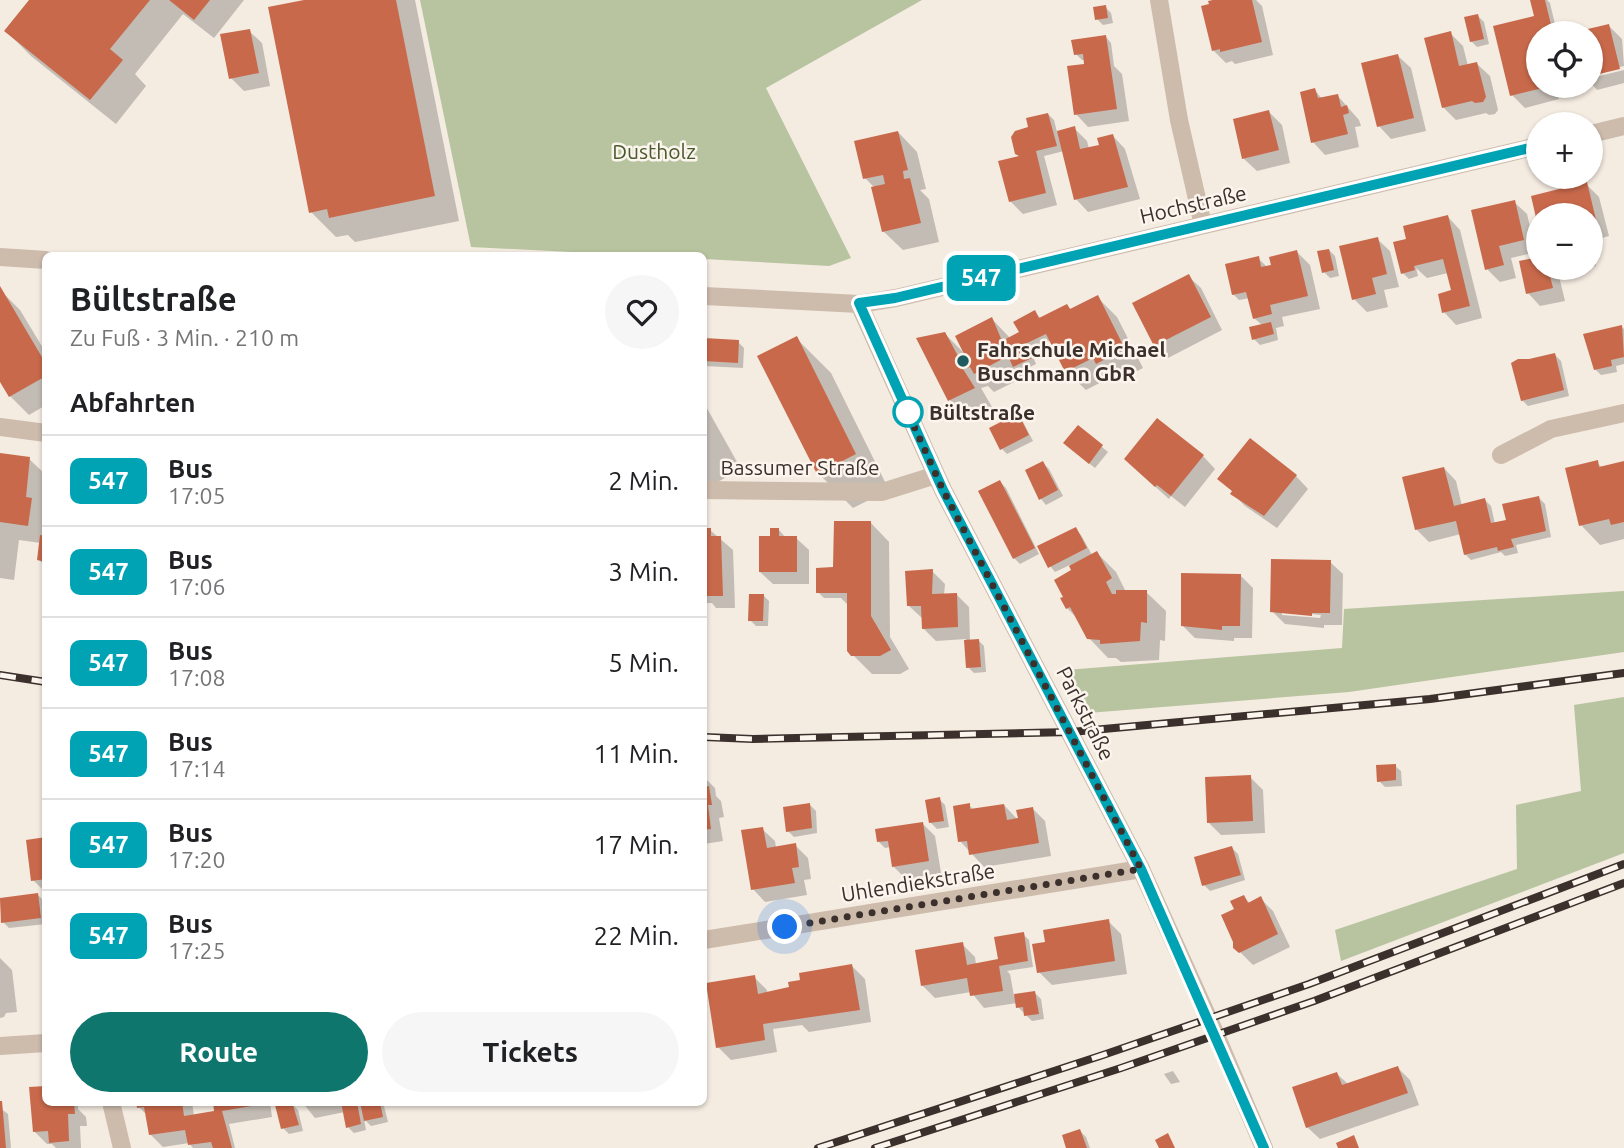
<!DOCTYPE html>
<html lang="de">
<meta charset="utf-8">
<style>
:root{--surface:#fff;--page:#f6f6f6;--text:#202124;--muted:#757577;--line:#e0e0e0;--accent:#0f766e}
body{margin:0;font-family:Ubuntu,sans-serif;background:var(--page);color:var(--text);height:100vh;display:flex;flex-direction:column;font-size:26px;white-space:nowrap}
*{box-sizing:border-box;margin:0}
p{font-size:23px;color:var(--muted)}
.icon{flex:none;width:38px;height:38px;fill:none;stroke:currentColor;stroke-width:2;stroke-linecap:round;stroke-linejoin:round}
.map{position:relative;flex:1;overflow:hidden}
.panel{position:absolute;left:42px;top:252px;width:665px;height:854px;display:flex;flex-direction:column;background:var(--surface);border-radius:10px;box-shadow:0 2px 5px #0004}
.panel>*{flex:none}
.badge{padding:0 14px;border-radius:10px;font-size:24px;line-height:46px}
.controls{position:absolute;left:1526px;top:21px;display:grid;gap:14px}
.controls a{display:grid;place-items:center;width:77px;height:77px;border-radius:50%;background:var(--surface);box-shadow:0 2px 5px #0004;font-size:35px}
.you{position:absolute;width:35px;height:35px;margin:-18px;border:5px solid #fff;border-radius:50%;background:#1a73e8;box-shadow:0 0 0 10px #1a73e833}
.map>.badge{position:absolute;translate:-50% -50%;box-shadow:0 0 0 4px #fff}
h2{padding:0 28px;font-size:26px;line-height:63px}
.round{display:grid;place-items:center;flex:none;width:74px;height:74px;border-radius:37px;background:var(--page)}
.summary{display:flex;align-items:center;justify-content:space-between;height:119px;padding:0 28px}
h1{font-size:33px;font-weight:700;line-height:52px}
.cta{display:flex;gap:14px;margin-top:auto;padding:14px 28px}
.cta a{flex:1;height:80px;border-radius:42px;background:var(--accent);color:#fff;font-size:28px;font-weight:700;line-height:80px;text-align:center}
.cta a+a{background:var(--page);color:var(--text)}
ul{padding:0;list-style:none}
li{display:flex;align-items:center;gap:21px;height:91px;padding:0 28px;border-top:2px solid var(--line)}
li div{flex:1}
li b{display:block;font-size:26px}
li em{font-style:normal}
li .badge{min-width:77px;font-weight:700;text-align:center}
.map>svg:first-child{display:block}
</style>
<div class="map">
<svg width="1624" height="1148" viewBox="0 0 1624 1148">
<rect width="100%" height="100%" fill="#f4ebe1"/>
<g fill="#b8c4a0">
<polygon points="420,0 922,0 766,88 851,258 829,266 704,259 704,256 631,255 471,247"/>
<polygon points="1624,591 1624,652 1349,692 1088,713 1066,670 1342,648 1344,609"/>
<polygon points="1624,697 1624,853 1341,961 1335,930 1517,869 1516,805 1581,791 1574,705"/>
</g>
<g fill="#0003" fill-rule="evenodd">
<polygon points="32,0 244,0 214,38 183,14 135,74 146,86 116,124 31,56 6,31"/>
<polygon points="305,0 415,0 459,221 355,242 348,235 336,237 311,212"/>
<polygon points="1221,0 1256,0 1262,6 1273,55 1235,64 1232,61 1226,63 1213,50"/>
<polygon points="1532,0 1547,0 1550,3 1557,33 1538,33 1538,86 1556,86 1559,99 1525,108 1512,95 1536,17"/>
<polygon points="1105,7 1111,13 1113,23 1103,25 1097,19"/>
<polygon points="1478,16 1484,22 1489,44 1477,47 1471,41"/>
<polygon points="1609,26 1622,39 1624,66 1591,74 1591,78 1624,70 1624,83 1597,90 1591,83 1591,33 1578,33"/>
<polygon points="249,31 262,43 270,86 244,91 231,78"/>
<polygon points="1450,33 1463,46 1468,66 1477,64 1490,76 1498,110 1495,114 1489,115 1486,113 1456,120 1443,107"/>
<polygon points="1106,37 1111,43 1114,66 1122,74 1129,121 1088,127 1076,114 1086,65 1085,60 1082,60 1076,54"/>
<polygon points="1398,56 1411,68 1426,131 1391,139 1379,126"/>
<polygon points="1315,90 1322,99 1337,95 1359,120 1361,126 1355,127 1359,147 1325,155 1313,142"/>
<polygon points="1269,112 1282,125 1290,163 1257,171 1244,159 1235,120"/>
<polygon points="1048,114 1054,120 1057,132 1074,128 1087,141 1089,149 1101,146 1113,136 1125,149 1140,199 1088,212 1076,199 1064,151 1044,156 1057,205 1023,214 1010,201 1021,157 1030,128"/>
<polygon points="898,132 917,152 926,189 920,190 929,199 939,242 903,250 883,231 875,188 865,178"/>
<polygon points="1586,184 1599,197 1609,236 1591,241 1591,215 1538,215 1538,219 1533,197"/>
<polygon points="1514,202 1527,214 1536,252 1511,258 1516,278 1500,282 1487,269"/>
<polygon points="1448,217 1460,230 1482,318 1456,325 1444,312 1453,292 1448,273 1427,278 1416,268 1418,276 1409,279 1403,273 1405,241"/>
<polygon points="1377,239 1390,251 1399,287 1384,290 1388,307 1367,312 1354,299"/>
<polygon points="1591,244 1596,266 1591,267"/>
<polygon points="1329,250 1335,256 1339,276 1330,278 1324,272"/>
<polygon points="1297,252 1310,265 1320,309 1282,317 1284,326 1276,328 1278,340 1260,345 1254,339 1262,325 1254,318 1250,298 1239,300 1233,294 1258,258 1267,267"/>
<polygon points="1538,259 1538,268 1567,268 1567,270 1558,272 1565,301 1540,306 1528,293 1521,263"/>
<polygon points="1188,276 1201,288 1222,330 1168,358 1155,345"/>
<polygon points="1,291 20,310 46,353 46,405 29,415 10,396 0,378"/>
<polygon points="1098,298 1117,317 1143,368 1116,382 1111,377 1086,390 1066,371 1051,340 1030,350 1036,364 1024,370 1026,376 994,392 988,386 981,388 992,407 969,419 950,400 945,334 965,354 992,319 1010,338 1021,333 1035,312 1041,319 1067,306 1072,310"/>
<polygon points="1622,327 1624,329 1624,364 1616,366 1617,372 1601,375 1595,369"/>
<polygon points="796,338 831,373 889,490 853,508 818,473"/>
<polygon points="704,340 738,342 744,348 743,368 704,366"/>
<polygon points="1555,355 1561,361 1569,396 1528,406 1522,400 1529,361"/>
<polygon points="704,403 741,469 705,489 704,487"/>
<polygon points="1017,416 1023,422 1033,441 1007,454 1001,448"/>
<polygon points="1078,427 1108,452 1095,468 1071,449"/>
<polygon points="0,455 29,459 46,475 46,566 39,560 41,543 19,540 14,580 0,578"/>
<polygon points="1203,456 1215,469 1185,507 1171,496 1169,499 1139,472"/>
<polygon points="1597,462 1602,468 1624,463 1624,539 1600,545 1581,525"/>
<polygon points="1043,463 1049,469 1063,496 1046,505 1041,499"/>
<polygon points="1444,468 1456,481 1462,506 1485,500 1491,506 1495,524 1508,521 1539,498 1545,504 1551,537 1516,545 1518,553 1505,556 1501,552 1471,560 1465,554 1461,534 1429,542 1416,529"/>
<polygon points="1296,476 1308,489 1277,528 1245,506 1233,494"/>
<polygon points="1000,482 1006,488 1039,554 1020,564 1014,558"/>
<polygon points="870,522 889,542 890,637 909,669 900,674 872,674 849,651 849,606 841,598 824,598 818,592"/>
<polygon points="1075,529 1081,535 1092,555 1097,553 1116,572 1126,592 1146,592 1166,611 1165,641 1160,640 1159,660 1121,662 1116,658 1108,658 1089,638 1079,620 1067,608 1073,571 1070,565 1055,572 1050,566"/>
<polygon points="704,530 710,530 733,550 735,608 716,608 712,603 704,603"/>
<polygon points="779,530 786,538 796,538 809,550 809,584 773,584 760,572 771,538"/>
<path d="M1330 562 1343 574 1342 625H1324V628L1285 624 1272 611ZM1282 611 1321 615 1320 618 1282 615Z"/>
<polygon points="932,571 945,584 944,595 956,594 969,607 970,641 978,640 984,646 986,672 974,673 968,667 966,639 936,641 923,628 922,618 909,606"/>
<polygon points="1240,575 1253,588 1252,638 1234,638 1234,641 1195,638 1182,625"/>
<polygon points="763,595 769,601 768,626 756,626 750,620"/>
<polygon points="1395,766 1401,771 1402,786 1385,787 1379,781"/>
<polygon points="704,777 715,788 716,796 721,801 724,817 719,818 723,841 704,844"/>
<polygon points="1250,777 1263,790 1265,833 1221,835 1209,823"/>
<polygon points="939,799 945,805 949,827 937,829 931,823"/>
<polygon points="810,805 816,811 817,833 794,837 788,831"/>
<polygon points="969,805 974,810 1004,805 1020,822 1033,809 1045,821 1051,856 984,867 960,841"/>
<polygon points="922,823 935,836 941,873 906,879 893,866 890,847 885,848 879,842"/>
<polygon points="762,829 775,841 776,848 795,845 808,858 811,879 804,880 807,895 765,902 753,889"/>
<polygon points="46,839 46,893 33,880"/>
<polygon points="1232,848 1238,854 1245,880 1210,891 1204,885"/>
<polygon points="38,895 44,901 46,924 9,928 3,922 0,899"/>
<polygon points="1244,897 1250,903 1261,899 1273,911 1290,947 1253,965 1235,947 1236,910"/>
<polygon points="1108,921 1121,934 1127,974 1052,985 1039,972 1047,943"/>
<polygon points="1023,934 1029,940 1033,967 1007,971 1010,974 1014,996 1035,993 1041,999 1044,1019 1032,1021 1018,1007 1017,1003 984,1008 971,992 935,998 922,985 962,944 975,957 976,965 997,961"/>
<polygon points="0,958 12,970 17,1012 6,1013 4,1017 0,1018"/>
<polygon points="852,966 865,979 871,1022 809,1032 802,1025 773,1029 777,1052 731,1060 718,1047 754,977 767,990 767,994 791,988"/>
<polygon points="1398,1068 1410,1080 1419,1105 1320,1139 1307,1127 1337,1074 1348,1084"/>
<polygon points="1173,1071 1180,1082 1171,1084 1164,1074"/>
<polygon points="46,1102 78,1102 78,1109 86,1117 87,1126 80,1126 81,1148 56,1148 52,1144 47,1144 35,1132"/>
<polygon points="138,1102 192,1102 194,1116 218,1113 215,1102 270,1102 272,1117 229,1124 235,1148 193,1148 189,1143 163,1147 150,1134 148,1116 139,1107"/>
<polygon points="302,1102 383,1102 388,1122 371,1126 364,1119 366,1130 354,1133 348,1127 345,1112 315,1118"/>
<polygon points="292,1104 298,1110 303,1131 289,1134 283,1128"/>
<polygon points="0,1108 8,1114 11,1148 0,1148"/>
<polygon points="1080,1131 1086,1137 1090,1148 1068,1148"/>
</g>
<g fill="#c8694b">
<polygon points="29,0 150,0 110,49 123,60 90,100 4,31"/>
<polygon points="169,0 210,0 194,20"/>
<polygon points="304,0 396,0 435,196 329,218 327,209 309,213 268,7"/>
<polygon points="1213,0 1252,0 1262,42 1220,52 1220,49 1212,51 1201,6 1209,4 1208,1"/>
<polygon points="1530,0 1545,0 1553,33 1538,33 1538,86 1547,87 1510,96 1493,26 1534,16"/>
<polygon points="1106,5 1108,18 1095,20 1093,7"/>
<polygon points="1478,14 1484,39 1470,42 1464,17"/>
<polygon points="1609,24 1620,69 1591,76 1591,33 1575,32"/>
<polygon points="250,29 259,73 229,79 220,34"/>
<polygon points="1451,31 1459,66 1477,62 1486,97 1483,102 1475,103 1472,101 1442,108 1424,38"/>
<polygon points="1106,35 1117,109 1074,115 1067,66 1084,64 1083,54 1074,55 1071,40"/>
<polygon points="1398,54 1414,118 1377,127 1361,63"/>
<polygon points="1315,88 1318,98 1338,94 1341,107 1347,105 1349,113 1343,115 1348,134 1311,143 1300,92"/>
<polygon points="1269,110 1279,150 1242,159 1233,119"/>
<polygon points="1048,113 1057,146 1036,151 1046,193 1009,202 998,161 1019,156 1015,154 1011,137 1015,131 1028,127 1026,118"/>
<polygon points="1075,126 1080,149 1099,145 1097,138 1113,134 1128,187 1074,200 1057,131"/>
<polygon points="898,131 908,170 903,171 904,179 910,178 921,223 882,232 871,187 885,184 883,175 863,179 854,141"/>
<polygon points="1587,182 1597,224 1591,226 1591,215 1538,215 1537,222 1531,196"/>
<polygon points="1515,200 1524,240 1499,246 1504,265 1485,270 1471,210"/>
<polygon points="1448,215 1470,306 1442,313 1438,294 1451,290 1443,259 1414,266 1415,270 1401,274 1393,242 1406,239 1403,226"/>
<polygon points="1378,237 1387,274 1372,278 1376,294 1352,300 1339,246"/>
<polygon points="1329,249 1334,270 1322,273 1317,251"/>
<polygon points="1297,250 1308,296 1270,305 1272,314 1253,319 1246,292 1232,295 1225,264 1259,256 1261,267 1271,265 1269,257"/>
<polygon points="1538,257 1538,268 1548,268 1553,288 1526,294 1519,261"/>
<polygon points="1189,274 1211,317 1154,346 1132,303"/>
<polygon points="0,286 46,364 46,376 9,397 0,382"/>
<polygon points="1098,295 1125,349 1096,364 1093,358 1065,372 1046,334 1025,344 1032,358 1013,367 1008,356 974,374 970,367 963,369 975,388 948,401 916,338 945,332 958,356 964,354 955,336 992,317 1002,341 1019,332 1013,322 1035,310 1039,318 1067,304 1070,309"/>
<polygon points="1271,322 1274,334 1252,340 1249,327"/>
<polygon points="1622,325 1624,357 1611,360 1612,366 1594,370 1583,334"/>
<polygon points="797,336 856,454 817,474 757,356"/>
<polygon points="704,338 739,340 738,363 704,361"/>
<polygon points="1555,353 1564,390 1521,401 1511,363 1518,359 1529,359"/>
<polygon points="1018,413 1029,435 1000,450 989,428"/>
<polygon points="1157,418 1204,455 1171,496 1157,485 1155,487 1124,459"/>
<polygon points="1078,425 1103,445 1089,464 1063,443"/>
<polygon points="1250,438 1297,475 1264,516 1230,494 1232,491 1217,479"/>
<polygon points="0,453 30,457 26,497 32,498 28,526 0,522"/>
<polygon points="1598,460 1599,467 1624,461 1624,522 1611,525 1609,519 1579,526 1565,468"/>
<polygon points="1043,461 1058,490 1039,500 1025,470"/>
<polygon points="1444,467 1454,506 1485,498 1491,523 1506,520 1502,504 1539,496 1546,531 1511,539 1514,547 1498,551 1497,547 1464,555 1456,521 1415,530 1402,477"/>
<polygon points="1000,480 1035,548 1013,559 978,491"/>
<polygon points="834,521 871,521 871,616 891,650 880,656 851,656 847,651 847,593 816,593 816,568 833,567"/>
<polygon points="1076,527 1087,548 1048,568 1037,546"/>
<polygon points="704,528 711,528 711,536 721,536 723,596 704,596"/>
<polygon points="770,528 779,528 779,536 797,536 797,572 759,572 759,536 770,536"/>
<polygon points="40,535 46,536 46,562 37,560"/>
<polygon points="1097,551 1112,578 1106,582 1112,594 1116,594 1116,590 1147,590 1147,623 1141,622 1140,641 1100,644 1100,640 1087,639 1070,607 1066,609 1060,598 1063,597 1054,580 1071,570 1069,566"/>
<polygon points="1271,559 1331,560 1330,613 1312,613 1312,616 1270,612"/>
<polygon points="933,569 932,594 957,593 958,627 922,629 921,606 907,606 905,571"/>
<polygon points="1181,573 1241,574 1240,626 1222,626 1222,630 1181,626"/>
<polygon points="749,594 764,594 763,621 748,621"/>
<polygon points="979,639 981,667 966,668 964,640"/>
<polygon points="1396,764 1396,780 1377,782 1376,765"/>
<polygon points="1251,775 1253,821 1207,823 1205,777"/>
<polygon points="709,786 712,805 708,805 711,829 704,830 704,787"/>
<polygon points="940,797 944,821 929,823 925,800"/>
<polygon points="810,803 812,828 786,832 783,807"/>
<polygon points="970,803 970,809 1004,804 1007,820 1018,818 1016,810 1033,807 1039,843 969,855 967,841 958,842 953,806"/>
<polygon points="923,822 929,861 892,867 888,841 877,842 875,829"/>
<polygon points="763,827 767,848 796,843 799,867 792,868 795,883 751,890 741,830"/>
<polygon points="46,837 46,879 31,881 26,840"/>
<polygon points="1232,846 1241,875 1202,886 1194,857"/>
<polygon points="38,893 41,918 1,923 0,898"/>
<polygon points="1244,895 1248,903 1261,896 1278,934 1239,953 1233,948 1233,942 1221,915 1234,909 1230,901"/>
<polygon points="1109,919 1115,961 1037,973 1032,944 1045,942 1043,930"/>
<polygon points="1024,932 1028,961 999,966 1003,991 970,996 967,978 921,986 915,950 963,942 967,965 998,959 994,937"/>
<polygon points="852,964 860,1010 763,1024 765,1040 716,1048 706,983 755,975 758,994 789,987 788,982 800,980 799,973"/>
<polygon points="1035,991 1039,1014 1024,1016 1023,1007 1016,1008 1014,994"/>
<polygon points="1398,1066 1408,1093 1306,1128 1292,1087 1337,1072 1342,1085"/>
<polygon points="46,1086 46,1102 74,1102 75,1114 68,1114 69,1141 49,1143 48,1131 33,1132 29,1087"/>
<polygon points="0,1101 2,1101 6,1148 0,1148"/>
<polygon points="136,1102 182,1102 184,1116 214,1111 213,1102 264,1104 222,1111 232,1148 213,1148 211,1142 188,1145 185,1130 149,1135 144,1107 137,1108"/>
<polygon points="287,1102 292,1102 299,1125 281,1129 275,1105"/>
<polygon points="341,1102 357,1102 361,1124 346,1128"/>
<polygon points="360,1102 380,1102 383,1117 364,1121"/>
<polygon points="1080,1129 1087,1148 1066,1148 1062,1135"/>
<polygon points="1168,1133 1175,1148 1159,1148 1155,1140"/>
<polygon points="1354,1135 1359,1148 1338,1148 1336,1143"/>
</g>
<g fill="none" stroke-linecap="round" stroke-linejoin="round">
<g stroke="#cdbbac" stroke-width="18">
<polyline points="1159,0 1179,120 1203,225"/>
<polyline points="1591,134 1624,126"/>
<polyline points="0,257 46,260"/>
<polyline points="704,296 859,304 896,298 1538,146"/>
<polyline points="859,304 943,490 1141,869 1216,1035 1264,1148"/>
<polyline points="0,427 46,433"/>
<polyline points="1501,455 1551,429 1624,413"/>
<polyline points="704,490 882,492 936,475"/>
<polyline points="704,940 1141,869"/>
<polyline points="0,1046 46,1043"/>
<polyline points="111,1102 122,1148"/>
</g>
<g stroke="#3b302b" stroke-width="8">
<g id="rail">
<polyline points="0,675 46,682"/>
<polyline points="704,737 753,739 1071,732 1430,699 1624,673"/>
<polyline points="818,1148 1103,1055 1309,984 1624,864"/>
<polyline points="875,1148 1121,1068 1314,1001 1624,883"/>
</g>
</g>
<use href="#rail" stroke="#fbf5ee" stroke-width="5" stroke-dasharray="16" stroke-linecap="butt"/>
</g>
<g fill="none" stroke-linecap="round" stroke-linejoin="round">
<g stroke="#fff" stroke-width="16">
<polyline id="line" points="1264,1148 1141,869 943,490 859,303 895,298 1538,146"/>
</g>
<use href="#line" stroke="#00a3b4" stroke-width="10"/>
<polyline stroke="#3b302b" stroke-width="7" stroke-dasharray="0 12.6" points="785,927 1141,869 943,490 903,402 908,412"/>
</g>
<circle fill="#1f5a5e" stroke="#fbf5ee" stroke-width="2.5" cx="963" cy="361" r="7"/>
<circle fill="#fff" stroke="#00a3b4" stroke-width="3.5" cx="908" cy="412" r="14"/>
<g text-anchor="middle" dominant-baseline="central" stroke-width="5" stroke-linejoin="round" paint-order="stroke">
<g font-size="21" fill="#4a5a2e" stroke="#fbf5ee">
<text x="654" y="151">Dustholz</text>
</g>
<g font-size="21" fill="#3b302b" stroke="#fbf5ee">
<text transform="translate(1193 204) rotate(-13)">Hochstraße</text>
<text x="800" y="467">Bassumer Straße</text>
<text transform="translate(1086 713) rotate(63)">Parkstraße</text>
<text transform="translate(918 882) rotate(-9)">Uhlendiekstraße</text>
</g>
<g font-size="21" font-weight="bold" fill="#3b302b" stroke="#fbf5ee" text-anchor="start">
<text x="977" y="349">Fahrschule Michael<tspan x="977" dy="24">Buschmann GbR</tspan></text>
</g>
<g font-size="21" font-weight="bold" fill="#3b302b" stroke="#fbf5ee" text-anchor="start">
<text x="929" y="412">Bültstraße</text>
</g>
</g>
</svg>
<div class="controls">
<a><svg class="icon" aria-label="locate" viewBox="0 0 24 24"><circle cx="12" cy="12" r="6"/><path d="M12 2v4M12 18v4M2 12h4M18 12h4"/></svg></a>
<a>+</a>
<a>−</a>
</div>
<div class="you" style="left:785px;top:927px"></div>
<b class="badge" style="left:981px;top:278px;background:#00a3b4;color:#fff">547</b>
<section class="panel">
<div class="summary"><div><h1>Bültstraße</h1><p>Zu Fuß · 3 Min. · 210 m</p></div><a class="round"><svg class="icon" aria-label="heart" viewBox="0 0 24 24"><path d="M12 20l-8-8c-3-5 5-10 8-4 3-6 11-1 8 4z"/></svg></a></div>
<h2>Abfahrten</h2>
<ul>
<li><span class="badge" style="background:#00a3b4;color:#fff">547</span><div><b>Bus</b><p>17:05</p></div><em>2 Min.</em></li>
<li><span class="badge" style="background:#00a3b4;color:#fff">547</span><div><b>Bus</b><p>17:06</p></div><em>3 Min.</em></li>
<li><span class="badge" style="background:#00a3b4;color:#fff">547</span><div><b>Bus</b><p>17:08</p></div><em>5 Min.</em></li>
<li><span class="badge" style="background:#00a3b4;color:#fff">547</span><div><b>Bus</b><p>17:14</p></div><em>11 Min.</em></li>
<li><span class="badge" style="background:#00a3b4;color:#fff">547</span><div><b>Bus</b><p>17:20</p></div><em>17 Min.</em></li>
<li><span class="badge" style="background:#00a3b4;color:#fff">547</span><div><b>Bus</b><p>17:25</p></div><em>22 Min.</em></li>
</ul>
<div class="cta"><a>Route</a><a>Tickets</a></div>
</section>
</div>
